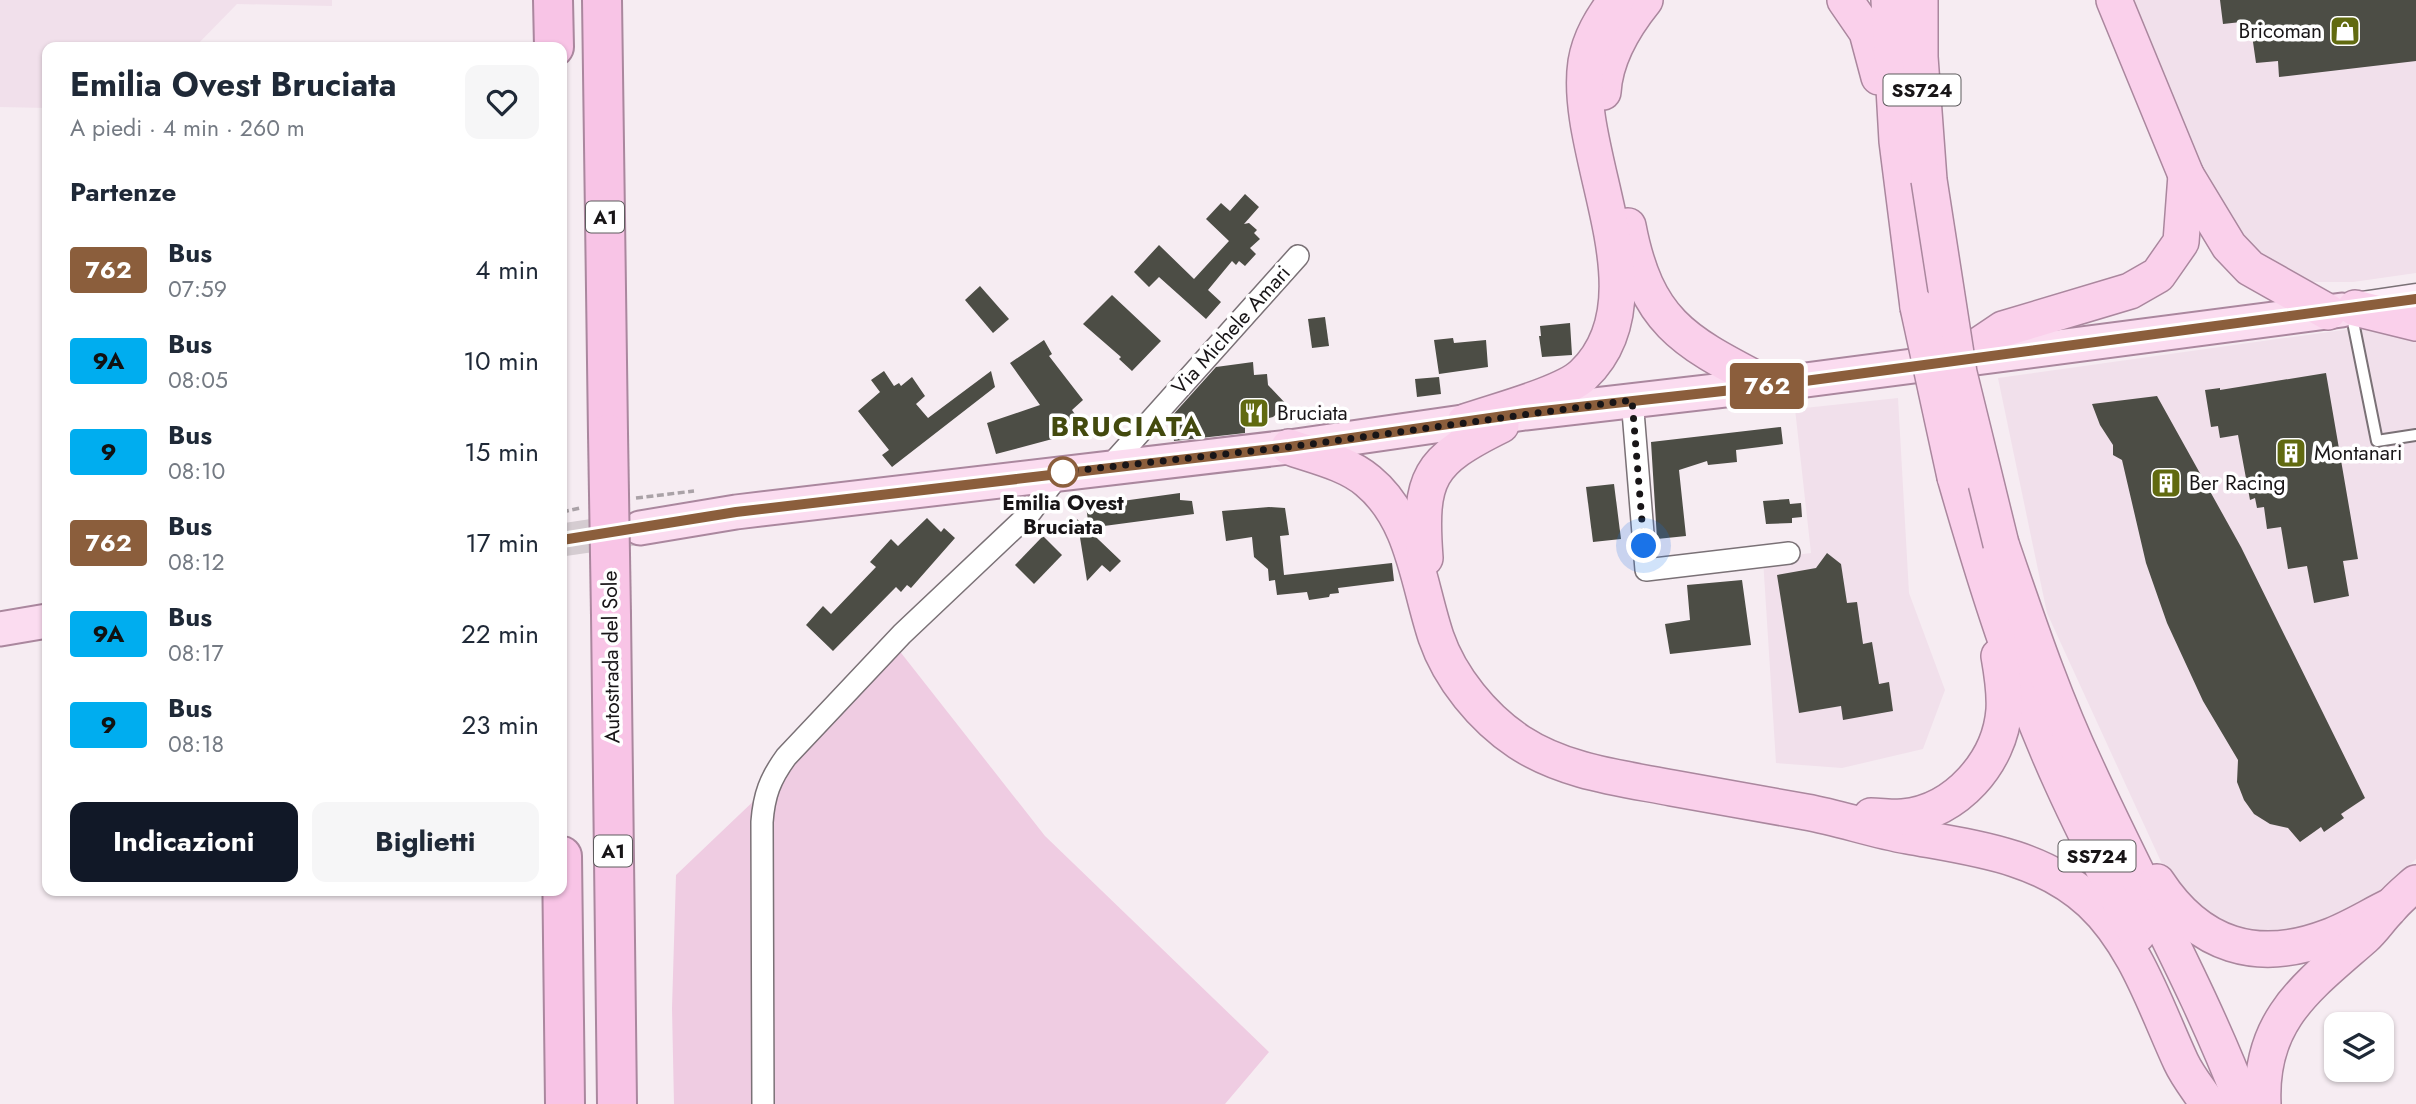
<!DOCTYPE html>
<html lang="it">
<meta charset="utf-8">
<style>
:root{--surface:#fff;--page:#f6f6f7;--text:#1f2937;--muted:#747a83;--accent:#111827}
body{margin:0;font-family:Jost,sans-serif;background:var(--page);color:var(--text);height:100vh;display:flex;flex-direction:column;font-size:26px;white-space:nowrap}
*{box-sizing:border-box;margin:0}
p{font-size:23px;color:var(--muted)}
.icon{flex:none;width:38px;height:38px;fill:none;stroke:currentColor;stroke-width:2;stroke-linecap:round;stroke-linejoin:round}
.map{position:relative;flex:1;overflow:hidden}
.details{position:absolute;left:42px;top:42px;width:525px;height:854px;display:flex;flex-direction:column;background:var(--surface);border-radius:14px;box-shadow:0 2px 5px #0004}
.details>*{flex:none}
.badge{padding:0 14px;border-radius:5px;font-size:24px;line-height:46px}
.buttons{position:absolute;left:2324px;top:1012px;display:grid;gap:14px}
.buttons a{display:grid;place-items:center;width:70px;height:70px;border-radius:14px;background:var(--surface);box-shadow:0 2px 5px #0004;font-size:35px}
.you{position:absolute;width:35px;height:35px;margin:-18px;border:5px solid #fff;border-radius:50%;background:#1a73e8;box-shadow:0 0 0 10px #1a73e833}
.map>.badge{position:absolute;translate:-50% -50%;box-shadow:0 0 0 4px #fff}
h2{padding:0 28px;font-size:26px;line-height:63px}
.round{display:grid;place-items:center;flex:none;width:74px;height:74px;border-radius:14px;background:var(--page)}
.head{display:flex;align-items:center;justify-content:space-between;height:119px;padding:0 28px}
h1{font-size:33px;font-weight:700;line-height:52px}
.button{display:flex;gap:14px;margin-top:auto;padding:14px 28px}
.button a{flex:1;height:80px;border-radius:14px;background:var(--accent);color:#fff;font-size:28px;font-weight:700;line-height:80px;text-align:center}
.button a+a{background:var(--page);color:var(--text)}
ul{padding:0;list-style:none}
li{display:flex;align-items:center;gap:21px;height:91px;padding:0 28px}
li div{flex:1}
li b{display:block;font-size:26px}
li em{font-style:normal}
li .badge{min-width:77px;font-weight:700;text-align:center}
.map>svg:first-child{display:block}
</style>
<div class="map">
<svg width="2416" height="1104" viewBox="0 0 2416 1104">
<rect width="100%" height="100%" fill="#f6ecf2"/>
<g fill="#f1e0eb">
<polygon points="0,0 332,0 332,6 237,4 195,47 47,47 47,108 0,107"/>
<polygon points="2125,0 2416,0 2416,273 2353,282 2312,282 2277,272 2255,257 2208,181"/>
<polygon points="2393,323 2416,327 2416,859 2360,910 2261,938 2211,922 2163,866 2047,613 1998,378"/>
<polygon points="1898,398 1909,593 1945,690 1923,749 1842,768 1776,763 1763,559 1811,553 1795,409"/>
</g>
<polygon fill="#efcce2" points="898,649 1045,836 1269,1052 1225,1104 674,1104 672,1008 676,875 761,794"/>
<g fill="#4c4d45">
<polygon points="2220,0 2416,0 2416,61 2279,77 2278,61 2256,63 2250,21 2223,24"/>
<polygon points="1245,194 1259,207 1244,224 1249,223 1257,230 1254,233 1260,239 1250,248 1256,254 1245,266 1239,261 1236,265 1232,261 1208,290 1221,302 1206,319 1159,277 1149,287 1134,272 1159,245 1194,279 1229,241 1206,219 1221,203 1230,211"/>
<polygon points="980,286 1009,319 993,333 965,300"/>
<polygon points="1112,295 1161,341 1132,371 1119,359 1121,357 1083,324"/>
<polygon points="1325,317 1329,346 1312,348 1308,319"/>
<polygon points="1570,323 1572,355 1542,357 1539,336 1541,336 1540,326"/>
<polygon points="1453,338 1454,343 1486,340 1488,367 1439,374 1434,340"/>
<polygon points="1044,340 1052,354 1049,356 1083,400 1072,410 1086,430 996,454 987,423 1040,405 1010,363"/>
<polygon points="1253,362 1254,375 1267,374 1268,385 1287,405 1273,417 1245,424 1245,433 1174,441 1171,417 1216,367"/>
<polygon points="884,371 894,386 899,383 901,386 912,377 925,396 916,404 928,418 991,371 995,387 892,467 882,455 889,450 858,411 880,392 871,380"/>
<polygon points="2326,373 2358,559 2343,561 2349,596 2314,603 2307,566 2288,569 2281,527 2267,529 2264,507 2257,508 2255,498 2250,500 2238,435 2220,438 2218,426 2211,427 2205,390 2220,388 2220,390"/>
<polygon points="1439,377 1441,394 1417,397 1415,379"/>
<polygon points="2157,396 2241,547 2365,798 2341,814 2344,818 2324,832 2321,827 2300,842 2288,828 2270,824 2254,814 2244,800 2237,782 2238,760 2203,701 2167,623 2146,563 2122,460 2113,455 2113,445 2100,425 2092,404"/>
<polygon points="1781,427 1783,444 1736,450 1737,462 1708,465 1707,461 1679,470 1686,536 1657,539 1651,442"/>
<polygon points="1614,484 1621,539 1593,542 1586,487"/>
<polygon points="1180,493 1180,500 1192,501 1194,514 1089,528 1086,506"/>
<polygon points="1789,499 1790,504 1801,503 1802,517 1792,518 1792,523 1766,524 1763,501"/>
<polygon points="1269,507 1285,508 1289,535 1280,536 1284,575 1392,563 1394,581 1338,588 1339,593 1330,594 1329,597 1309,600 1307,592 1277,595 1275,580 1269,581 1268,569 1254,557 1252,537 1226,541 1222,511"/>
<polygon points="927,518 941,532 944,528 955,538 911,588 907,585 901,592 896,587 833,651 806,625 823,606 831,614 876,567 870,562 891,539 898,546"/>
<polygon points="1077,519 1121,561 1110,572 1102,565 1087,581"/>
<polygon points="1043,536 1062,555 1034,584 1015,565"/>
<polygon points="1827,553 1841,564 1847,603 1857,602 1863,644 1872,642 1879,684 1889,682 1893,711 1843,720 1841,706 1799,713 1777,575 1816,568"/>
<polygon points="1742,580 1751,645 1670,654 1665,624 1690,620 1687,585"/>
</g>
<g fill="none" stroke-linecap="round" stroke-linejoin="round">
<polyline stroke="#d5ccd1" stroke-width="33" stroke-dasharray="33 17" stroke-linecap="butt" points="562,540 635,529"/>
<g stroke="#7a7176" stroke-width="14">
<polyline id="service" points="2351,312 2377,441 2416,435"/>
</g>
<g stroke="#7a7176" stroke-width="24">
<g id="minor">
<polyline points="1632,399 1646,570 1789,553"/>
<polyline points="1109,467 1298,256"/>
<path d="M763 1104 762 822C764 795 770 779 786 757L902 634 1030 513 1061 472"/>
</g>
</g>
<g stroke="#7a7176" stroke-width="33">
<polyline id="secondary" points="2362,307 2416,299"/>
</g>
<g stroke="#aa879e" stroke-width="37">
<g id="primary">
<polyline points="640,528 736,512 1289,447 1525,413 1768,385 2342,310"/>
<polyline points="0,629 47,621"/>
</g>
</g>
<g stroke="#aa879e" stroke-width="38">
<g id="trunk">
<polyline points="1845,0 1867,32 1879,77"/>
<polyline points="1889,0 1897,141 1918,307"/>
<polyline points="1920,0 1920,57 1929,180"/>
<polyline points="2114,0 2186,175 2229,246 2250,268 2328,312"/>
<path d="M1603 92C1605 57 1624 26 1645 0"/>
<path d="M1628 226C1647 325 1686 342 1768 385"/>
<polyline points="2355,308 2416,323"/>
<polyline points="1957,360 2003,329 2130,291 2158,275 2181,242 2186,175"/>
<path d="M1465 422C1493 412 1563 394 1583 375 1665 297 1572 155 1586 62 1590 38 1602 19 1616 0"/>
<path d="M1289 447C1315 456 1347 463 1368 481 1414 519 1418 583 1436 637 1450 678 1483 718 1519 742 1565 772 1620 778 1672 788 1717 796 1761 804 1806 812 1840 818 1873 830 1908 836 1973 848 2040 855 2091 902 2136 944 2156 1008 2181 1062 2188 1077 2199 1090 2208 1104"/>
<path d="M1955 477C1985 581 2017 684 2062 783 2085 834 2111 884 2137 935"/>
<path d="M2001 544C2027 619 2052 695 2086 767 2137 880 2199 988 2243 1104"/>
<path d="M1425 558C1419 477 1428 461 1501 425"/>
<path d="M1871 816C1881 816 1893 818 1903 817 1956 812 2000 762 2004 710 2005 693 2002 673 1999 656"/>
<path d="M2157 882C2199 946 2257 964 2328 937 2350 929 2370 916 2391 906"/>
<path d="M2263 1104C2259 1020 2307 987 2364 937 2373 929 2380 918 2389 909 2397 899 2407 891 2416 883"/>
</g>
</g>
<g stroke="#aa879e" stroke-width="42">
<g id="motorway">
<polyline points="553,0 554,47"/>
<polyline points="602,0 608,434"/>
<polyline points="611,615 617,1104"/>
<polyline points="562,856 565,1104"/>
</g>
</g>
<g stroke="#aaa2a7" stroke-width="3.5" stroke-dasharray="7 3.5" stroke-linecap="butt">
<polyline points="636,498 694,491"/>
<polyline points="562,512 580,508"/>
</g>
<use href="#service" stroke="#fff" stroke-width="10"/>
<use href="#minor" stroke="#fff" stroke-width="21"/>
<use href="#secondary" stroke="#fdedf8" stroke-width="30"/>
<use href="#primary" stroke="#fbdcf0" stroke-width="33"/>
<use href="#trunk" stroke="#fad0eb" stroke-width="35"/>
<use href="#motorway" stroke="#f8c4e6" stroke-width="38"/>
<g stroke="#aa879e" stroke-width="38" stroke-linecap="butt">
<g id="trunk-bridge">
<polyline points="1929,180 1959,373 2001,544"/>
<polyline points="1918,307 1955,477"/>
</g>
</g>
<g stroke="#aa879e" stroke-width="42" stroke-linecap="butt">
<polyline id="motorway-bridge" points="608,434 611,615"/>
</g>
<use href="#trunk-bridge" stroke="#fad0eb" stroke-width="35"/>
<use href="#motorway-bridge" stroke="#f8c4e6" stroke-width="38"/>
</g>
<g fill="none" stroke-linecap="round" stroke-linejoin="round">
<g stroke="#fff" stroke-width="16">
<polyline id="line" points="562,540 736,512 1289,447 1525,413 1768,386 2416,299"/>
</g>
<use href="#line" stroke="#8b5e3c" stroke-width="10"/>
<polyline stroke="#181517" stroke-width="7" stroke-dasharray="0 12.6" points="1063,472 1289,447 1632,400 1644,546"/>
</g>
<defs>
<g id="shop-square" transform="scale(1.575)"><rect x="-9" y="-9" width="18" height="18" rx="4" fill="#616a10" stroke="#fff"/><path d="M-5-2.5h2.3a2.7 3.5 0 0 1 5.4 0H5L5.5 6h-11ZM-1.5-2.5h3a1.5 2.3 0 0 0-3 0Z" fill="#fff"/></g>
<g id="restaurant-square" transform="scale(1.575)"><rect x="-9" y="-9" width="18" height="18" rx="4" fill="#616a10" stroke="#fff"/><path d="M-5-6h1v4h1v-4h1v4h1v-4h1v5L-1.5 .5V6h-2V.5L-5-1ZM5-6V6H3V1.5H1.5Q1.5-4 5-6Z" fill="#fff"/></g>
<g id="building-square" transform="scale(1.575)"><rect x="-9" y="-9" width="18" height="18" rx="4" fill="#616a10" stroke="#fff"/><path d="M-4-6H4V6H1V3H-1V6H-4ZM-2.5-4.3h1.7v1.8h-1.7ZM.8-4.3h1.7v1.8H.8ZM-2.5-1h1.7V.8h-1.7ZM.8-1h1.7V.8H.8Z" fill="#fff"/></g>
</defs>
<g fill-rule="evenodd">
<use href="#shop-square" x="2345" y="31"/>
<use href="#restaurant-square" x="1254" y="413"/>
<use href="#building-square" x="2291" y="453"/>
<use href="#building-square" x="2166" y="483"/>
</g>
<circle fill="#fff" stroke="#8b5e3c" stroke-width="3.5" cx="1063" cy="472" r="14"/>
<g text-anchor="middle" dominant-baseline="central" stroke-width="7" stroke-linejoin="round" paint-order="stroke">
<g fill="#fff" stroke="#5d5b5d" stroke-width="2">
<rect x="1883.5" y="74.5" width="77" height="31" rx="5"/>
<rect x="586" y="201.5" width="38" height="31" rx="5"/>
<rect x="594" y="835.5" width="38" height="31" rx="5"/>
<rect x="2058.5" y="840.5" width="77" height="31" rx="5"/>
</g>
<g font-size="19" font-weight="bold" fill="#181517">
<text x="1922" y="90">SS724</text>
<text x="605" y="217">A1</text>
<text x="613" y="851">A1</text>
<text x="2097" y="856">SS724</text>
</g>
<g font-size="21" fill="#181517" stroke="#fff" text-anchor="start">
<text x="2322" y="31" text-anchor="end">Bricoman</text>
<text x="1277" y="413">Bruciata</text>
<text x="2314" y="453">Montanari</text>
<text x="2189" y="483">Ber Racing</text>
</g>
<g font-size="21" fill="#181517" stroke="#fff">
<text transform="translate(1231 330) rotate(-48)">Via Michele Amari</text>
<text transform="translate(611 657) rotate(-91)">Autostrada del Sole</text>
</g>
<g font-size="21" font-weight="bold" fill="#181517" stroke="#fff">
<text x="1063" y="503">Emilia Ovest<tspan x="1063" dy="24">Bruciata</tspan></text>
</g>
<g font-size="28" font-weight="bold" letter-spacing="2" fill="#434a0e" stroke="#fff">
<text x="1127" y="426">BRUCIATA</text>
</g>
</g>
</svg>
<div class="buttons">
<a><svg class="icon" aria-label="layers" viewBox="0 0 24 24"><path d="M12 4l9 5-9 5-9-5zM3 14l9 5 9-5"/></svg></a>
</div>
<div class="you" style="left:1644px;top:546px"></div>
<b class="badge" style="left:1767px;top:386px;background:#8b5e3c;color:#fff">762</b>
<section class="details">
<div class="head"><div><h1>Emilia Ovest Bruciata</h1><p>A piedi · 4 min · 260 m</p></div><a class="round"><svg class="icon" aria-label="heart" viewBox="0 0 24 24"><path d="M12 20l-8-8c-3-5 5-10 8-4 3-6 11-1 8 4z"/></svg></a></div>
<h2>Partenze</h2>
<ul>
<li><span class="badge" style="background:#8b5e3c;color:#fff">762</span><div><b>Bus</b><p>07:59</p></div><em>4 min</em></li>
<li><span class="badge" style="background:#00adef;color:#111">9A</span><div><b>Bus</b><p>08:05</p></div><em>10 min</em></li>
<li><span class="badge" style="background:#00adef;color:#111">9</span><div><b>Bus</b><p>08:10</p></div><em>15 min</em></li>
<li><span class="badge" style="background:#8b5e3c;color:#fff">762</span><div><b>Bus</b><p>08:12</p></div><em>17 min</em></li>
<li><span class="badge" style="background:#00adef;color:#111">9A</span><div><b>Bus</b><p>08:17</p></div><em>22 min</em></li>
<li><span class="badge" style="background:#00adef;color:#111">9</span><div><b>Bus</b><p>08:18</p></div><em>23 min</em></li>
</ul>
<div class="button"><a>Indicazioni</a><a>Biglietti</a></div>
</section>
</div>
